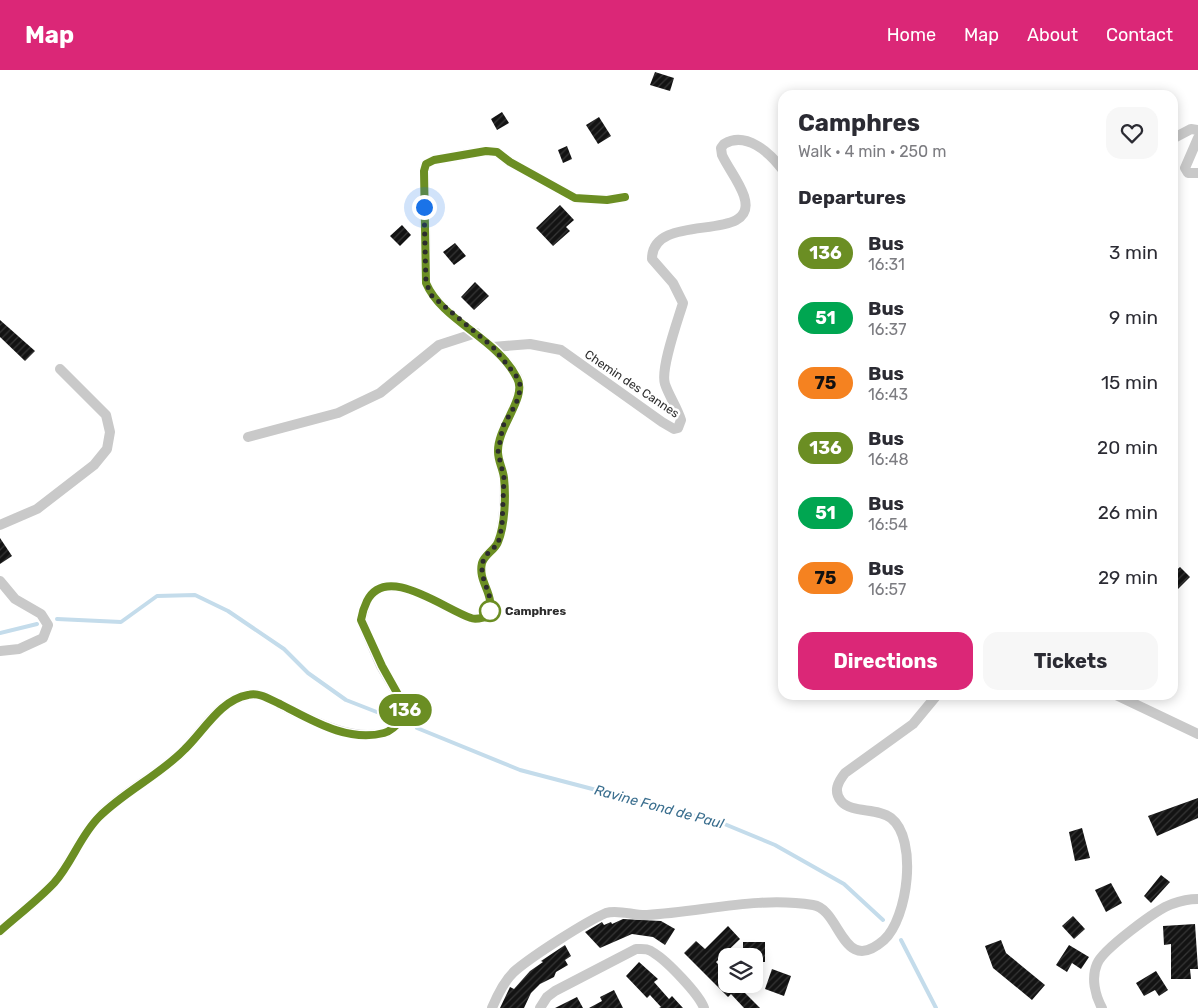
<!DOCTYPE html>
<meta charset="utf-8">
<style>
:root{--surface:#fff;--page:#f7f7f7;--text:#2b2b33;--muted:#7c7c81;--accent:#db2777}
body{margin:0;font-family:Rubik,sans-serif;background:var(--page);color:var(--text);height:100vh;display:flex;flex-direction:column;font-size:19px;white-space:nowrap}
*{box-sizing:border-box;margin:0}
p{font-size:16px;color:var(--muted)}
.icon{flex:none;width:28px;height:28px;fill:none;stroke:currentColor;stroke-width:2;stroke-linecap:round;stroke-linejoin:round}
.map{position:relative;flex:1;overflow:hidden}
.panel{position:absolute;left:778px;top:20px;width:400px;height:610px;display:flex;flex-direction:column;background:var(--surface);border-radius:15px;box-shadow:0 2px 12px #0003}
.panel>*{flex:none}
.badge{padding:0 10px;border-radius:16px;font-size:18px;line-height:32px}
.buttons{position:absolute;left:718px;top:878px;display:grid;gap:10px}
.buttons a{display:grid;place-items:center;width:45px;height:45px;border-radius:10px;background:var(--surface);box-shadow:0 2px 12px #0003;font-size:25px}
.you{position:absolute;width:25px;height:25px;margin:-12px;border:4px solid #fff;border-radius:50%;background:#1a73e8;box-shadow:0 0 0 8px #1a73e833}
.map>.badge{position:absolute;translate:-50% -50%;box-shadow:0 0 0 2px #fff}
h2{padding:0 20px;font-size:19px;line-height:45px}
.round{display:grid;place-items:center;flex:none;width:52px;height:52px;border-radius:15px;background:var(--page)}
.summary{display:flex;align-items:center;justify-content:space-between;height:85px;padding:0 20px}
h1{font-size:24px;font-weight:700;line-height:38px}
.button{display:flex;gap:10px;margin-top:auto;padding:10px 20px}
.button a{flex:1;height:58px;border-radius:15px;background:var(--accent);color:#fff;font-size:20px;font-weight:700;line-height:58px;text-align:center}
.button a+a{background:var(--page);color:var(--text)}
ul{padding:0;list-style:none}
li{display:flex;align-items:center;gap:15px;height:65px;padding:0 20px}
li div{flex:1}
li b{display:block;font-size:19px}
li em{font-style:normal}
li .badge{min-width:55px;font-weight:700;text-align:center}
header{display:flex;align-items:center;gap:30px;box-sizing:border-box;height:70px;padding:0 25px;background:var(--accent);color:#fff}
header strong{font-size:24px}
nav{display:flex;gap:28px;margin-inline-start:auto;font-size:18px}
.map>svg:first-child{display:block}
</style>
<header>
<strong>Map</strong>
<nav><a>Home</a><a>Map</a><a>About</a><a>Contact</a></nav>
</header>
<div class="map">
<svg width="1198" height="938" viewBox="0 0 1198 938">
<defs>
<pattern id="building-hatch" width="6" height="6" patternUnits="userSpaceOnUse" patternTransform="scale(1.25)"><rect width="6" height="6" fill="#131313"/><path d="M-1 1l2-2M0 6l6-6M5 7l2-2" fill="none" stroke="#363636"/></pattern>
</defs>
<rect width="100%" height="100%" fill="#fff"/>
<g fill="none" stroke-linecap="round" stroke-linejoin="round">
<g stroke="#c4dceb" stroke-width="4">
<polyline points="57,549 121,552 157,526 195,525 228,541 284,579 308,603 346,630 387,646"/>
<polyline points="0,563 37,554"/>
<polyline points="417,658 520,700 722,753 775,775 844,814 883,850"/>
<polyline points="901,870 936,938"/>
</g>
</g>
<g fill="url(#building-hatch)">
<polygon points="655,2 674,8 670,21 650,15"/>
<polygon points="502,42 509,53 497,60 491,49"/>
<polygon points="599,47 611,66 598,74 586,55"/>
<polygon points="567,76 572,89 563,93 558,80"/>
<polygon points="560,135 574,150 566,157 570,161 553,176 536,158"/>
<polygon points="402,155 411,165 400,176 390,166"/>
<polygon points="455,173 466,186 454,195 443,182"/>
<polygon points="475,212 489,226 474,240 461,227"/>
<polygon points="0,250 35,281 25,291 0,267"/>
<polygon points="0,468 12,486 0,494"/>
<polygon points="1180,497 1190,507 1172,525 1172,504"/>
<polygon points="1198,728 1198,748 1157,766 1148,746"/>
<polygon points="1082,758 1090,788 1075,791 1069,762"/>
<polygon points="1161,805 1170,812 1151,833 1144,826"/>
<polygon points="1111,813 1122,833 1106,842 1095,820"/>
<polygon points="1073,846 1085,859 1074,869 1062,856"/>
<polygon points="623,849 661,851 675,859 665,875 653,867 632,864 600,878 585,862 602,852 604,855 611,852 612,854"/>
<polygon points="1195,854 1198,899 1190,899 1191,909 1171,909 1171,874 1164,875 1163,856"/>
<polygon points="728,856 740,869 716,892 726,903 726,914 742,914 739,917 760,938 744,938 731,924 728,927 684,883 696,871 705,879"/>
<polygon points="1001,870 1006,883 1045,915 1032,930 993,898 985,876"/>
<polygon points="743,872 765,872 765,892 754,892 754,886 743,886"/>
<polygon points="565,875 571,886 565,890 568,895 556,902 554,907 540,914 531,923 524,938 500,938 510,917 514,919 530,901 543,892 541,891"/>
<polygon points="1069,875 1089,887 1081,899 1072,893 1067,902 1056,895"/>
<polygon points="639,892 658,909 654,912 669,929 672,926 683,938 659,938 661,937 650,925 647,928 626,906"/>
<polygon points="772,899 791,906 784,926 765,919"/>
<polygon points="1156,901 1168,920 1159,926 1155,920 1144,926 1136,913"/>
<polygon points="614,920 623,938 589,938 602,931 600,927"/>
<polygon points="577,927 583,938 555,938"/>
</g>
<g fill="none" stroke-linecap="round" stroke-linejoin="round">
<g stroke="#c9c9c9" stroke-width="10">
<polyline points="1198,68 1185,98 1188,103 1198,103"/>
<polyline points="1172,69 1191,59 1198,60"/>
<path d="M493 277 530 274 561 280 662 352 674 359 678 358 681 350C677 337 669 326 665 314 660 299 678 250 683 233L673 213 652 189C652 139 760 176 744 126 739 111 728 98 722 85L721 78 724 74C746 61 769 82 782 99"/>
<polyline points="248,367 338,343 380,323 439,275 476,263"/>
<polyline points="0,455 37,439 94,395 107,379 110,362 106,345 60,299"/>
<polyline points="0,511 15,529 41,544 48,555 43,568 19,579 0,581"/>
<polyline points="1116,625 1198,664"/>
<path d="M0 861C18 845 38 830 54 813 72 792 80 766 99 747 125 720 160 705 185 679 203 661 220 630 248 625 260 622 272 630 283 636 312 650 350 672 384 663 392 661 399 653 404 647L405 637 381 596 361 550C363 544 364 537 367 531 386 493 444 539 471 548 475 550 481 548 486 547 499 526 477 514 482 493 485 484 495 480 498 472 504 457 506 424 504 408 503 399 498 391 498 382 497 357 528 327 517 307 496 268 442 250 426 213L424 101 426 94 434 90 486 81 497 82 510 92 575 128 607 130 625 127"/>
<path d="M492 938C497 926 506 908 516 900 534 885 585 852 606 843 618 839 635 846 647 845 703 842 757 826 813 835 841 839 842 907 884 870 908 848 918 769 891 748 877 737 852 744 841 731 833 721 838 712 845 703L913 654 937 625"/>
<path d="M540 938 547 927 555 921 636 879C643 879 648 878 654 883 667 891 699 924 704 938"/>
<path d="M1102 938C1095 925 1091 908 1097 894 1102 880 1157 839 1172 834 1180 831 1189 829 1198 829"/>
</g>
</g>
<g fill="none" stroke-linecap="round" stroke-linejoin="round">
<g stroke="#fff" stroke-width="11">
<path id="line" d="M0 861C18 845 38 830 54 813 72 793 80 766 99 747 125 721 160 705 185 679 204 661 220 630 248 625 259 622 269 629 280 634 310 649 347 673 384 663 392 661 399 653 404 647L405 637 382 596 361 550C362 544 364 537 367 531 386 493 444 539 471 548 475 550 481 548 486 547 499 526 477 514 482 493 485 484 495 480 498 472 505 455 506 426 504 408 503 399 498 391 498 382 497 357 528 327 517 308 497 268 442 251 426 213L424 101 426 94 434 90 486 81 497 82 510 92 575 128 607 130 625 127"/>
</g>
<use href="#line" stroke="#6b8e23" stroke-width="8"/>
<polyline stroke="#2c2c2c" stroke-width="5" stroke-dasharray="0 9" points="424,137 426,213 432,226 493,277 517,307 521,317 516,334 503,356 498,382 504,408 502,456 498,474 488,483 482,493 482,504 492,534 490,541"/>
</g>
<circle fill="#fff" stroke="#6b8e23" stroke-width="2.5" cx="490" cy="541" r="10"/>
<g text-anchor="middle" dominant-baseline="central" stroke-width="5" stroke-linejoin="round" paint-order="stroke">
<g font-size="12" fill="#2c2c2c" stroke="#fff">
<text transform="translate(632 314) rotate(34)">Chemin des Cannes</text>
</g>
<g font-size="12" font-weight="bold" fill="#2c2c2c" stroke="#fff" text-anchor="start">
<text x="505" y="541">Camphres</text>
</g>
<g font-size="14" font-style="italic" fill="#3a6e8e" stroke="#fff">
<text transform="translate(659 737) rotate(15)">Ravine Fond de Paul</text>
</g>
</g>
</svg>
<div class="buttons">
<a><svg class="icon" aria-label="layers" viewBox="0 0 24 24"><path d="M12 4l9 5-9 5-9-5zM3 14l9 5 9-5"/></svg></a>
</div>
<div class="you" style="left:424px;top:137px"></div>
<b class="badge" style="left:405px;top:640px;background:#6b8e23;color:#fff">136</b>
<section class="panel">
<div class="summary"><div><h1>Camphres</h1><p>Walk · 4 min · 250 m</p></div><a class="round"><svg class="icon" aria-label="heart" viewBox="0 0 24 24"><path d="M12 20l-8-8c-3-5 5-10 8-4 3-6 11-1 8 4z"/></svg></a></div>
<h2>Departures</h2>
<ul>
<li><span class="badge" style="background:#6b8e23;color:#fff">136</span><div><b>Bus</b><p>16:31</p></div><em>3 min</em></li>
<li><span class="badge" style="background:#00a651;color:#fff">51</span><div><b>Bus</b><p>16:37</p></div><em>9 min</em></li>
<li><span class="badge" style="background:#f58220;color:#111">75</span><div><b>Bus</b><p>16:43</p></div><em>15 min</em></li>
<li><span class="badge" style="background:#6b8e23;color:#fff">136</span><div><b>Bus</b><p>16:48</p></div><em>20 min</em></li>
<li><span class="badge" style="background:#00a651;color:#fff">51</span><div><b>Bus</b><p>16:54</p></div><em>26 min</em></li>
<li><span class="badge" style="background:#f58220;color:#111">75</span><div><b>Bus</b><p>16:57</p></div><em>29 min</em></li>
</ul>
<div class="button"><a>Directions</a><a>Tickets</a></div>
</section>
</div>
